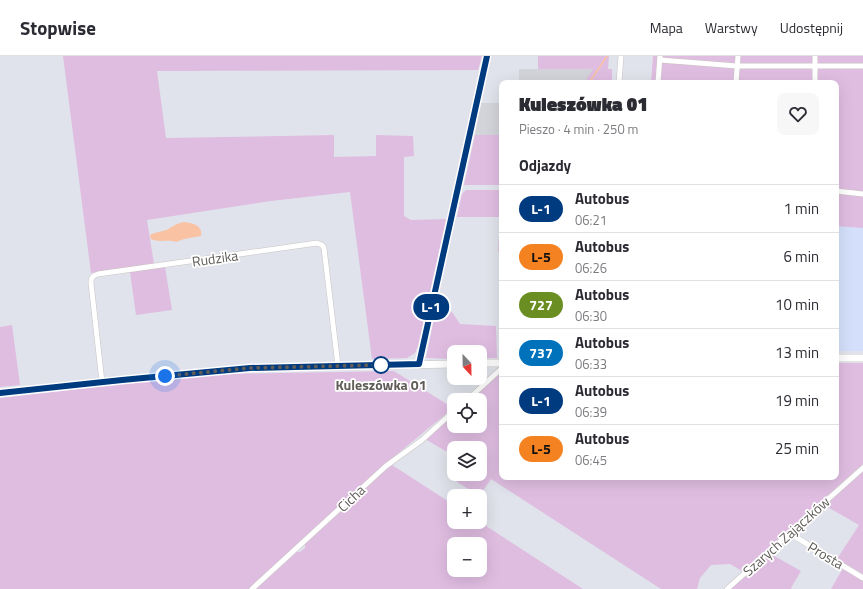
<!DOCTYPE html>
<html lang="pl">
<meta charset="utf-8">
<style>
:root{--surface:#fff;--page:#f7f7f7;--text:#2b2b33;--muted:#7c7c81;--line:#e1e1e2}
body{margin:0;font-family:"Titillium Web",sans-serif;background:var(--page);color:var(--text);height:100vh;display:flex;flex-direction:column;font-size:15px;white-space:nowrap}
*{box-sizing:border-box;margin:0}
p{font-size:13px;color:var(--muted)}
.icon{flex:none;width:22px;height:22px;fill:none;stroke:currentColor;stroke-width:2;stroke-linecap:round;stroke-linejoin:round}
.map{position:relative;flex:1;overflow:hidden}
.panel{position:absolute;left:499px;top:24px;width:340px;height:400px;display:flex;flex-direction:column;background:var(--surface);border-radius:8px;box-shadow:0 4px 16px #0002}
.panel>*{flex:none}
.badge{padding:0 8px;border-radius:13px;font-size:14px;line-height:26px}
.needle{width:26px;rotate:158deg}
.fabs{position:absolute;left:447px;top:289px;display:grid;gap:8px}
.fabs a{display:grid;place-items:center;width:40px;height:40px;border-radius:8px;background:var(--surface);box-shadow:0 4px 16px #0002;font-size:20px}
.you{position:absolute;width:20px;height:20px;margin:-10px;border:3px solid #fff;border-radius:50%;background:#1a73e8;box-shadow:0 0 0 6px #1a73e833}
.map>.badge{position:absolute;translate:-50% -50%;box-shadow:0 0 0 2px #fff}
h2{padding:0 20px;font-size:15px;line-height:36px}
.round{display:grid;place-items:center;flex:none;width:42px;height:42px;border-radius:8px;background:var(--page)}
.summary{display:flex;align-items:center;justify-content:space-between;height:68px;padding:0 20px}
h1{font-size:19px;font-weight:800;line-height:30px}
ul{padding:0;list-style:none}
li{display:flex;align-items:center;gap:12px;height:48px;padding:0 20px;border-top:1px solid var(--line)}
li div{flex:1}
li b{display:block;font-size:15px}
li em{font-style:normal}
li .badge{min-width:44px;font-weight:700;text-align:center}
header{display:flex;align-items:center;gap:24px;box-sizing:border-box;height:56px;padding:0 20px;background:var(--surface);border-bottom:1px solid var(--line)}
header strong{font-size:19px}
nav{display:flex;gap:22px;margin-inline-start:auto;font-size:14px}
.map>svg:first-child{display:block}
</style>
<header>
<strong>Stopwise</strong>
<nav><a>Mapa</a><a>Warstwy</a><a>Udostępnij</a></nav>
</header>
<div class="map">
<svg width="863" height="533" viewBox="0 0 863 533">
<rect width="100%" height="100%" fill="#e0e3eb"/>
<polygon fill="#d4e0fb" points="836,170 863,172 863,295 836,295"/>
<g fill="#d2d4d9">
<polygon points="519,13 594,13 584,27 519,27"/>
<polygon points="481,47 502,47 502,79 475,79"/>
</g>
<g fill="#dfbde1" fill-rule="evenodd">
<polygon points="63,0 482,0 478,14 157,15 166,82 334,79 334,101 376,100 376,79 413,80 414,100 404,101 404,160 411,164 446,163 418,290 415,297 407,302 372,303 350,136 271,145 147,164 154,208 91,217"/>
<polygon points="538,0 609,0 608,13 612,13 612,27 584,27 593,13 538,13"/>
<polygon points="653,0 863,0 863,172 836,170 836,27 651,27"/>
<polygon points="475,79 502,79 502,129 464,129"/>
<polygon points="466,134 502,134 502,197 498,196 500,161 457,161 462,138"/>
<polygon points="165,211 172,254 136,259 130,216"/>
<polygon points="436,253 452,256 460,268 496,270 497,302 480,302 480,296 454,296 454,303 426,302"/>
<polygon points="12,269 20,329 0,331 0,271"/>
<polygon points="836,307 863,307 863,408 742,515 730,508 711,509 700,522 697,533 661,533 491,423 480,439 478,439 454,424 458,418 480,418 480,392 454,392 454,400 425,383 454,359 454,370 480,370 480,344 471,344 502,315 502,421 836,421"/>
<polygon points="394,315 453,352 384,409 250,533 0,533 0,342 182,321 218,318"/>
<path d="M392 409 454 449V466H480L583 533H256L297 496H300L305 492V488L339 457 341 456 344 451 359 437ZM454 488H480V514H454Z"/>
<polygon points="863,415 863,518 837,503 859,469 824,449"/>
<polygon points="769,497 801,515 791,532 792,533 730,533"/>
<polygon points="843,512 863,524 863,533 831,533"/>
</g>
<path fill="#f9c2a2" d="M184 166C192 167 203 169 201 180L184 183 176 186C168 183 159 187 151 183L150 179C155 176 160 176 166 174 173 171 174 168 184 166Z"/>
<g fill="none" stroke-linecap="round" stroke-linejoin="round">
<polyline stroke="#f9c2a2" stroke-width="1.5" points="589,27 607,0"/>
<g stroke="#c8c5c1" stroke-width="6">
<g id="street">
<polyline points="815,0 815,27"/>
<polyline points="660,4 737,10 863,10"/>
<polyline points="619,27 621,0"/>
<polyline points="658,27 660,0"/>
<polyline points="736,27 738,0"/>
<polyline points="836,135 863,138"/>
<path d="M102 326 91 227C91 221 93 220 98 218L317 187 322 189 324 192 338 310"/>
<polyline points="467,344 502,312"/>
<polyline points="789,477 863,522"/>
<polyline points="252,533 386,410 422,384 454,355"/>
<polyline points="727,533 863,412"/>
</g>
</g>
<g stroke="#cac6c1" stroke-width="8">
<g id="secondary">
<polyline points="836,302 863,302"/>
<polyline points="480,307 502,307"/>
<polyline points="419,308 487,0"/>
<polyline points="0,337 108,325 249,312 454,308"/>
</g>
</g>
<use href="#street" stroke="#fff" stroke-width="5"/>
<use href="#secondary" stroke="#fff" stroke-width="7"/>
</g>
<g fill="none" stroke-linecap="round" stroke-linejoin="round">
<g stroke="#fff" stroke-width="9">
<polyline id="line" points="0,337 122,324 250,312 419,308 487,0"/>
</g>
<use href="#line" stroke="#003b80" stroke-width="6"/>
<polyline stroke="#605c58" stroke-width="4" stroke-dasharray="0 7.2" points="165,320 250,312 381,309"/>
</g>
<circle fill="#fff" stroke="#003b80" stroke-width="2" cx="381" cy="309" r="8"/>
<g text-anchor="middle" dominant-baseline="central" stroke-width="3.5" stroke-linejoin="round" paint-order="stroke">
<g font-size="14" fill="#605c58" stroke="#fff">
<text transform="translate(215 202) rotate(-8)">Rudzika</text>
<text transform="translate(351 442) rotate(-43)">Cicha</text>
<text transform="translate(786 480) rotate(-42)">Szarych Zajączków</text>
<text transform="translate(826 499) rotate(31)">Prosta</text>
</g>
<g font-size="14" font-weight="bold" fill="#605c58" stroke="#fff">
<text x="381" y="328">Kuleszówka 01</text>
</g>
</g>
</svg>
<div class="fabs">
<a><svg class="needle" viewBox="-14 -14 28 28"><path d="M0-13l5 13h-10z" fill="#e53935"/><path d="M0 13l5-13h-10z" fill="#7c7c81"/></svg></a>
<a><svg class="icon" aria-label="locate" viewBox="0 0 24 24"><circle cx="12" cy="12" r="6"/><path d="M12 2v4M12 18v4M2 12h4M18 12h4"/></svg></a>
<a><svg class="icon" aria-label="layers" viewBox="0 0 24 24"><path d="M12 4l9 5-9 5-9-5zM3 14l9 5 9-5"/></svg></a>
<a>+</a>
<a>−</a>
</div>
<div class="you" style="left:165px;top:320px"></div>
<b class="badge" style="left:431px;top:251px;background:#003b80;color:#fff">L-1</b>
<section class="panel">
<div class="summary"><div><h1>Kuleszówka 01</h1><p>Pieszo · 4 min · 250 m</p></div><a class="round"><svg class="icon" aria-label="heart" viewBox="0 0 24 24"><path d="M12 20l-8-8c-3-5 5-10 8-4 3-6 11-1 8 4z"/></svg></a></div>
<h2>Odjazdy</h2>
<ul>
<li><span class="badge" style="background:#003b80;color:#fff">L-1</span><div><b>Autobus</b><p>06:21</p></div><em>1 min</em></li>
<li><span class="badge" style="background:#f58220;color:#111">L-5</span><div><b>Autobus</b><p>06:26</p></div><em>6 min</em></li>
<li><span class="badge" style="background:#6b8e23;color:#fff">727</span><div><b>Autobus</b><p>06:30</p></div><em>10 min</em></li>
<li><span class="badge" style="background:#0072bc;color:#fff">737</span><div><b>Autobus</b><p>06:33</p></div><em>13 min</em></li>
<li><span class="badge" style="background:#003b80;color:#fff">L-1</span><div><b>Autobus</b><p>06:39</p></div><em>19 min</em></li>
<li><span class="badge" style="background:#f58220;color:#111">L-5</span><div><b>Autobus</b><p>06:45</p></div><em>25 min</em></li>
</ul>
</section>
</div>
